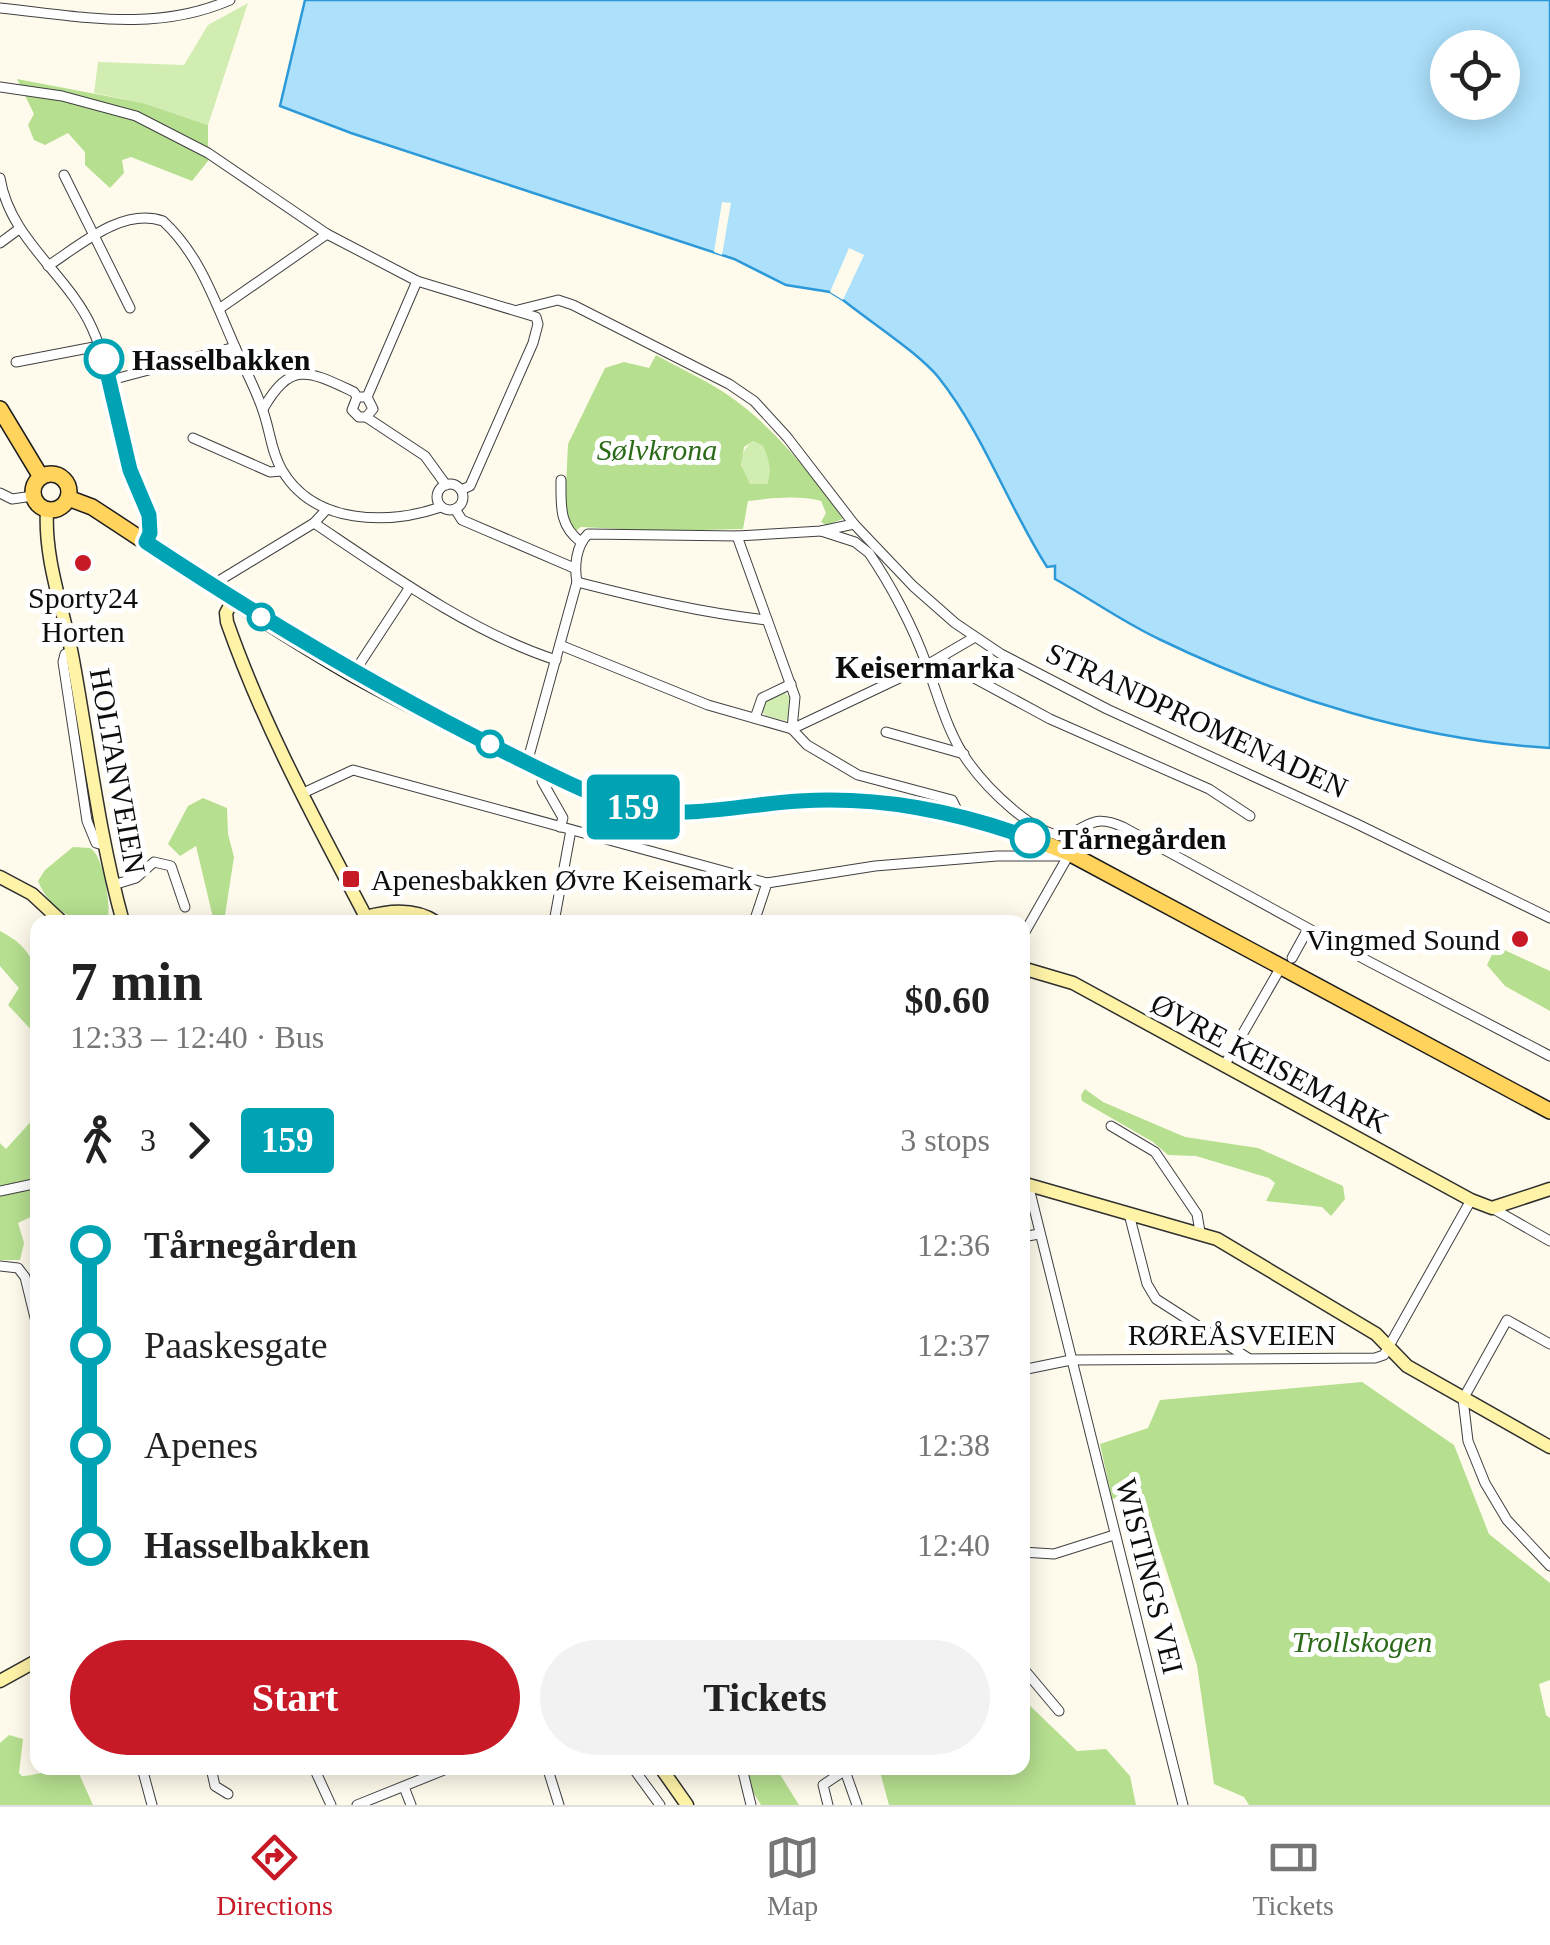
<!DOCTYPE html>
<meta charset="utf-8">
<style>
:root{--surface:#fff;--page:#f2f2f2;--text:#222;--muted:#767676;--line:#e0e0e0;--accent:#c81926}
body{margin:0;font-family:"Times New Roman",serif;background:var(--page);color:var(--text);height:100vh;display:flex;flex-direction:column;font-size:38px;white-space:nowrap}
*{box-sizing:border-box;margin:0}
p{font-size:32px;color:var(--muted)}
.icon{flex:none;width:55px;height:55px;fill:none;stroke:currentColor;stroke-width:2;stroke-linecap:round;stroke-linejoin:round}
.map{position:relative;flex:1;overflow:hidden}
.side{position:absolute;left:30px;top:915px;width:1000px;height:860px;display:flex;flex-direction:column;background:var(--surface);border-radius:20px;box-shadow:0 5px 25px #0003}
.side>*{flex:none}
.badge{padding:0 20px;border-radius:8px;font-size:35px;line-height:65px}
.fabs{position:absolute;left:1430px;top:30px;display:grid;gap:20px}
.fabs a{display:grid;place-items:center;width:90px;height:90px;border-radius:50%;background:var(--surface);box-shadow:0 5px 25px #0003;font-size:50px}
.map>.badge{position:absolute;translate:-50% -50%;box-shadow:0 0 0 5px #fff}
.legs{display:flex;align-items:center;gap:15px;height:110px;padding:0 40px;font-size:32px}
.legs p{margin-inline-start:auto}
.summary{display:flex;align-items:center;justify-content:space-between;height:170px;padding:0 40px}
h1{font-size:55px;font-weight:600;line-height:75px}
.button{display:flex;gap:20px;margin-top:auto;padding:20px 40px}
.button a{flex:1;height:115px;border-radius:60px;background:var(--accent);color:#fff;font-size:40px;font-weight:600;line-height:115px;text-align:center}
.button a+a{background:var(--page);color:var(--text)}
ul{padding:0 40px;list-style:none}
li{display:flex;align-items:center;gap:35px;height:100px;font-size:38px}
li i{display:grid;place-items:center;width:15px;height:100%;margin:0 12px;background:currentColor}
li i::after{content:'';width:25px;height:25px;margin:-12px;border:8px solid;border-radius:50%;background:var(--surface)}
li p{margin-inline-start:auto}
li:first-child i{background:linear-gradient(#0000 50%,currentColor 0)}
li:last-child i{background:linear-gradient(currentColor 50%,#0000 0)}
.menu{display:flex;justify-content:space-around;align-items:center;height:140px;border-top:2px solid var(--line);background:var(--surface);font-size:28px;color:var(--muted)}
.menu a{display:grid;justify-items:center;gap:5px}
.menu .active{color:var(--accent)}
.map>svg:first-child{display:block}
</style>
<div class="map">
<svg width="1550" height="1805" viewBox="0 0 1550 1805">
<rect width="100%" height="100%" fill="#fffbec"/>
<g fill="#d2edb2">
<polygon points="248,3 208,125 143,103 94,93 98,62 184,65 208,25"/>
<path d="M753 441 763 446C769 460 772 469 767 484H750C739 469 737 453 753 441Z"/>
<polygon points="783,692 790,697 789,718 785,721 766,716 762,712 763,701"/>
</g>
<g fill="#b6df90" fill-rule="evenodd">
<polygon points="17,79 143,103 208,125 208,161 192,181 131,157 122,160 124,173 110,188 85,165 85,152 68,133 45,145 34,140 28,125 34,114"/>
<path d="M656 355C679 368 704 379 725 393 773 425 810 473 843 519L826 525 821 522 826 513 821 501C799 495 772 498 748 501L743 529 660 531 581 527 574 532 565 508 568 444 605 368 624 362 649 368ZM753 441 763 446C769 460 772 469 767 484H750L741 465 744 447Z"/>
<polygon points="203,798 227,808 228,834 234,857 224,922 214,922 196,846 180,856 168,844 188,806"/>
<path d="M73 847C74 847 89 848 90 848 103 854 111 905 108 918 80 932 48 907 38 881L45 870Z"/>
<path d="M0 931C48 955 38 991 37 1036L8 1005 19 988 0 966Z"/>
<polygon points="1496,946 1550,971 1550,1011 1505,986 1487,965"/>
<polygon points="1085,1089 1103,1102 1185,1137 1258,1148 1343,1186 1345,1199 1331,1216 1322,1207 1266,1201 1275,1183 1269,1178 1196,1156 1168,1155 1153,1142 1082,1101 1081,1095"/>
<polygon points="36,1116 37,1214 18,1223 24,1243 20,1260 0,1260 0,1143 6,1149"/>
<polygon points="1362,1382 1454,1445 1489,1534 1550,1583 1550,1680 1539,1684 1546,1715 1550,1718 1550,1805 1249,1805 1244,1797 1214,1784 1197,1665 1145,1504 1129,1495 1112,1499 1100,1444 1148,1428 1160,1400"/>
<polygon points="1023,1699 1077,1751 1106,1749 1130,1776 1136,1805 889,1805 879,1768 1022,1768"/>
<path d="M9 1735 23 1739 19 1773 22 1776C45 1774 55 1767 82 1768L80 1776 93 1805H0V1743Z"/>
<polygon points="746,1768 776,1768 799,1805 761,1805 748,1784"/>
</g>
<path fill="#ace0fb" stroke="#2c99d9" stroke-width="2.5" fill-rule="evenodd" d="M305 0H1550V748C1417 740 1281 698 1161 640 1124 623 1091 599 1055 579V566L1047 567C1008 506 984 435 939 378 920 354 869 321 843 300L830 292 786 285 734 259 351 133 280 106ZM1448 48H1502V102H1448Z"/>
<g fill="#fffbec">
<polygon points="722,202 731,203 722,255 714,252"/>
<polygon points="849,248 864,255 843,300 830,292"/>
</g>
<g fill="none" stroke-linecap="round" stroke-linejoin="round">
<g stroke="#404040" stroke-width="11">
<g id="street">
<path d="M0 8C80 16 154 33 230 0"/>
<polyline points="0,87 62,96 136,116 208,153 327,234 417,281 536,317 538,324 533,343 470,486 461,490"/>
<polyline points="64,175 130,308"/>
<path d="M0 178C10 240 68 274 92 328 113 374 114 423 130 470 138 494 158 517 146 542"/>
<polyline points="0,243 19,229"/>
<path d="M48 266C80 245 123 207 163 221 200 255 215 302 235 347 244 368 256 389 263 411 270 430 271 452 282 470 314 525 388 525 441 507"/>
<polyline points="219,309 327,234"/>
<polyline points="518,310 558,300 573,305 729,384 754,401 787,437 854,524 913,586 955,623 1001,654 1107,709 1355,823 1550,918"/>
<polyline points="16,362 99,346"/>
<polyline points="111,380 235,347"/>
<polyline points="367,397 417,281"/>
<path d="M263 409C291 360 309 371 354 392L357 397H367L373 409 366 417H359L352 410 357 397"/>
<polyline points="366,417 425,456 446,485"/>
<polyline points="193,438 270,472 282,471"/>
<path d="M561 480C561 506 559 526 581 542"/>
<circle cx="450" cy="497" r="13"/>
<polyline points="0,493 12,499 33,496"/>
<polyline points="455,509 462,520 574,568"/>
<path d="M314 523C387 572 472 633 556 660"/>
<path d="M821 531 855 542 869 553C891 585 913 627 926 663 938 695 948 735 969 763 987 788 1033 835 1065 836 1091 825 1094 814 1123 827L1368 961 1550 1056"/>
<polyline points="737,536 795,697 792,729"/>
<path d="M577 582C640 598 702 613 767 620"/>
<polyline points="212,585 314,523 326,510"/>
<polyline points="560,645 708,705 792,729 807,745 858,775 952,800 959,814"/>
<polyline points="71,652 65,654 63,662 87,821 96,843 103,845"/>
<polyline points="939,659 1050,719 1209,789 1250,816"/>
<polyline points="353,674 410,587"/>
<polyline points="755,718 762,698 791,684"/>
<polyline points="792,729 927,665 975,637"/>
<polyline points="886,732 964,754"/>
<path d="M527 763 577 582C574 566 576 546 588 534L737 536 821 531 854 524"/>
<polyline points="546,772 542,781 563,818 560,827"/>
<polyline points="301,794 353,770 767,883"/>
<polyline points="113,885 136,878 154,862 171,866 185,907"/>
<polyline points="554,921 576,922"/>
<polyline points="554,922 571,830"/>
<polyline points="754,922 767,883 875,866 997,856 1060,856"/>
<polyline points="1022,937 1067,858"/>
<polyline points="1292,958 1308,929"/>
<polyline points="1224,1066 1281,967"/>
<polyline points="1111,1126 1155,1152 1197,1214 1200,1232"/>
<polyline points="1028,1184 1183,1805"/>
<polyline points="0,1191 38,1183"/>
<polyline points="1492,1208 1550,1241"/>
<polyline points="1129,1214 1147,1284 1156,1299 1248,1358"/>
<polyline points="1022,1237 1039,1234"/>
<polyline points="0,1266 18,1268 25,1277 38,1330"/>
<polyline points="1550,1344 1507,1320 1463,1399 1468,1441 1485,1483 1507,1520 1550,1566"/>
<polyline points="1022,1370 1071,1360 1375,1358 1384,1355 1471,1200"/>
<polyline points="1022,1552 1054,1554 1114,1535"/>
<polyline points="1022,1667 1059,1711"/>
<polyline points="142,1768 152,1805"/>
<polyline points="211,1768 215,1786 228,1794"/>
<polyline points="314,1768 331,1805"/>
<polyline points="633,1768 660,1805"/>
<polyline points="742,1768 751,1805"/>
<polyline points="844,1768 857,1805"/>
<polyline points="549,1773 559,1805"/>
<polyline points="404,1787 411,1805"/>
<polyline points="357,1805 449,1768"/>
<polyline points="828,1805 823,1785 844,1771"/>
</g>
</g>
<g stroke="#2f2f2f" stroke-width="15">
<g id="secondary">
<path d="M47 510C44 561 64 610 73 660 89 748 99 836 123 922"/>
<path d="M233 600 226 613 227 622C263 725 315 820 366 917 390 910 415 908 436 922"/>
<polyline points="0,877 32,894 62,922"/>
<polyline points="1022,968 1073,983 1471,1200 1492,1208 1550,1189"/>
<polyline points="1022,1183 1217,1239 1376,1334 1407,1366 1550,1447"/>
<polyline points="0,1681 38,1660"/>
<polyline points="661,1768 687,1805"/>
</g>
</g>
<g stroke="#1e1e1e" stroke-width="18">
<g id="primary">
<polyline points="0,409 41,477"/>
<circle cx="51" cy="492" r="18"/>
<path d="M68 498 92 507C178 563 263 622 353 674 401 701 451 725 501 750 544 771 600 803 647 810 697 817 748 804 798 801 893 795 981 817 1069 853L1550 1111"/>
</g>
</g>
<use href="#street" stroke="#fff" stroke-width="9"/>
<use href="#secondary" stroke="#fff3a7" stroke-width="12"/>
<use href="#primary" stroke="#ffd35c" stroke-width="15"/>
</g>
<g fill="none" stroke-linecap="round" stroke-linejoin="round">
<g stroke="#fff" stroke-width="22">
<path id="line-1" d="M104 359 130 470 149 515 150 533 146 542C264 620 380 690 507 753 548 773 602 803 647 810 697 817 749 804 799 801 880 796 954 811 1030 838"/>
</g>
<use href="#line-1" stroke="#00a3b4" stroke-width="15"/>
</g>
<g fill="#fff" stroke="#00a3b4" stroke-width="5">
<circle cx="104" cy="359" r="18"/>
<circle cx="261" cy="617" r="12"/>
<circle cx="490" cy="744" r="12"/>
<circle cx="1030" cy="838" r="18"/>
</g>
<g fill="#c81926" stroke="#fff" stroke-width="4">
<circle cx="83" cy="563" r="10"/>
<rect x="341" y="869" width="20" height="20" rx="5"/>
<circle cx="1520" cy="939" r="10"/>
</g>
<g text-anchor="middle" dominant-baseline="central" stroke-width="10" stroke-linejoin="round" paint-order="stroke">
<g font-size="30" font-weight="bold" fill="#0d0d0d" stroke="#fff" text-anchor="start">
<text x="132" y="359">Hasselbakken</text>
<text x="1058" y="838">Tårnegården</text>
</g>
<g font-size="30" font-style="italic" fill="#2b6a18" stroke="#fff">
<text x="657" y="449">Sølvkrona</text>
<text x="1362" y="1641">Trollskogen</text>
</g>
<g font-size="30" fill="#0d0d0d" stroke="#fff">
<text x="83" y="597">Sporty24<tspan x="83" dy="34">Horten</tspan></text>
<text x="371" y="879" text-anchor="start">Apenesbakken Øvre Keisemark</text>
<text x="1500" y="939" text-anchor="end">Vingmed Sound</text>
</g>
<g font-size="30" fill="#0d0d0d" stroke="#fff">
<text transform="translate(1197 720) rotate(25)">STRANDPROMENADEN</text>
<text transform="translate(118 771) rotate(80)">HOLTANVEIEN</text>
<text transform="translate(1270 1063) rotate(28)">ØVRE KEISEMARK</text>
<text x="1232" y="1334">RØREÅSVEIEN</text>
<text transform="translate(1150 1576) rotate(76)">WISTINGS VEI</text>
</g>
<g font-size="32" font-weight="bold" fill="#0d0d0d" stroke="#fff">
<text x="925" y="667">Keisermarka</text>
</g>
</g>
</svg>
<div class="fabs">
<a><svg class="icon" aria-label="locate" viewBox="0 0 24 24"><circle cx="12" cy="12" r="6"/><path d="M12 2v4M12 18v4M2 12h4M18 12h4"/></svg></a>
</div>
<b class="badge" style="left:633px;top:807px;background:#00a3b4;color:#fff">159</b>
<section class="side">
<div class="summary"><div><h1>7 min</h1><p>12:33 – 12:40 · Bus</p></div><b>$0.60</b></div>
<div class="legs"><svg class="icon" aria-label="walk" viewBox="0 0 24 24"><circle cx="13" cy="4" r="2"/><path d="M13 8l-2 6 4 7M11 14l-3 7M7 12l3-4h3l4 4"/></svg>3<svg class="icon" aria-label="forward" viewBox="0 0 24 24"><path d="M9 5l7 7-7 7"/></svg><b class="badge" style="background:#00a3b4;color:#fff">159</b><p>3 stops</p></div>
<ul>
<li><i style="color:#00a3b4"></i><b>Tårnegården</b><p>12:36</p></li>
<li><i style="color:#00a3b4"></i><span>Paaskesgate</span><p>12:37</p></li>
<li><i style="color:#00a3b4"></i><span>Apenes</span><p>12:38</p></li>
<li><i style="color:#00a3b4"></i><b>Hasselbakken</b><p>12:40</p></li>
</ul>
<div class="button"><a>Start</a><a>Tickets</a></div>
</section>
</div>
<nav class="menu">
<a class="active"><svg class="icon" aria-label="directions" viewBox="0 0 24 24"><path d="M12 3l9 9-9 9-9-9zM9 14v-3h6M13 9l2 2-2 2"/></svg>Directions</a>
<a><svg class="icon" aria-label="map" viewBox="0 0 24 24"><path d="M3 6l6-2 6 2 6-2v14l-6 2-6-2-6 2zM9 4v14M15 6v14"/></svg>Map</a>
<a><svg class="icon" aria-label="tickets" viewBox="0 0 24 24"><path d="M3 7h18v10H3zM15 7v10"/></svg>Tickets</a>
</nav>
